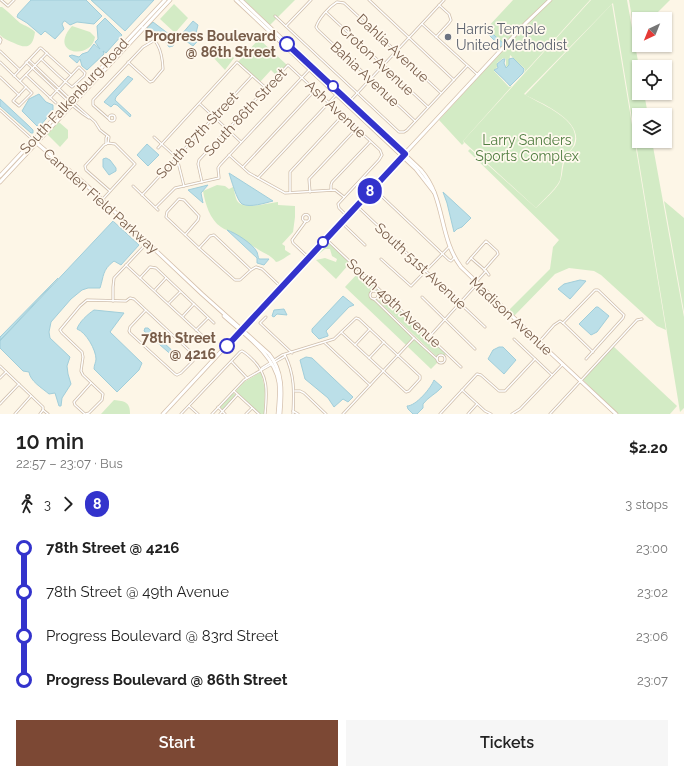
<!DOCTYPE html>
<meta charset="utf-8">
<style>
:root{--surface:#fff;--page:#f6f6f6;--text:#222;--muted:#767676;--accent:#7c4834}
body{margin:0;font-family:Raleway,sans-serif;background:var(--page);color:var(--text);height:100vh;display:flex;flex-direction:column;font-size:15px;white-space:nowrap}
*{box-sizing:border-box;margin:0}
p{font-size:13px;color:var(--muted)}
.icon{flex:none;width:22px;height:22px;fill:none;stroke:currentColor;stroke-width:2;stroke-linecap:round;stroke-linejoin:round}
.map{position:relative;height:414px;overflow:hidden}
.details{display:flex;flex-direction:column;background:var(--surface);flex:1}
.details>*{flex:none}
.badge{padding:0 8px;border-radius:13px;font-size:14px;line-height:26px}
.needle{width:26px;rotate:223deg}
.tools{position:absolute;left:632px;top:12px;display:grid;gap:8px}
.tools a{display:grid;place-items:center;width:40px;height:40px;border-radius:0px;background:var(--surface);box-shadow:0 1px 3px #0004;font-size:20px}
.map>.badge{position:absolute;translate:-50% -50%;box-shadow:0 0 0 2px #fff}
.legs{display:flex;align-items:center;gap:6px;height:44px;padding:0 16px;font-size:13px}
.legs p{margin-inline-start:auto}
.headline{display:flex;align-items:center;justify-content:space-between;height:68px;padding:0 16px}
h1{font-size:22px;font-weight:600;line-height:30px}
.button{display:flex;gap:8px;margin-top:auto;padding:8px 16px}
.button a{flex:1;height:46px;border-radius:0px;background:var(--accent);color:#fff;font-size:16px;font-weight:600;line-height:46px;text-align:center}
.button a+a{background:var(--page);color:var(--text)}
ul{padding:0 16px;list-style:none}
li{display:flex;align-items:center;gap:14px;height:44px;font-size:15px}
li i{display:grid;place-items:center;width:6px;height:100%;margin:0 5px;background:currentColor}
li i::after{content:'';width:10px;height:10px;margin:-5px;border:3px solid;border-radius:50%;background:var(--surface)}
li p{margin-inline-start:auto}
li:first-child i{background:linear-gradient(#0000 50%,currentColor 0)}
li:last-child i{background:linear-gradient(currentColor 50%,#0000 0)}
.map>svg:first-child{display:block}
</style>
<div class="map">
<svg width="684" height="414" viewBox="0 0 684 414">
<rect width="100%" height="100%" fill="#fdf6e7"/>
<g fill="#d3ebc5">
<polygon points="244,0 295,0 270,25"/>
<polygon points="513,0 549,0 502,48 504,44 487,28"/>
<polygon points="552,0 590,0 524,73 525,69 510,55 509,65 506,67 506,59 503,58 497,63 497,67 494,71 509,87 512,86 463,141 464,143 462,145 439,120 538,12"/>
<path d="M591 0H627L639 67V93H644L648 115H639V141H652L684 317V408L680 412 613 3 524 94C539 104 583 119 574 144 572 150 566 154 564 159 561 166 562 173 560 180 557 188 542 201 536 208L463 141Z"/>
<polygon points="629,0 670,0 651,19 639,19 639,32 635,36"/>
<polygon points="174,4 188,18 175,33 160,19"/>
<path d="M612 4 666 330 657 326 601 275 594 271 569 268 555 274 514 316 508 311 550 269 553 247 559 240 468 151 470 149 536 208C542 202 558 188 560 181 563 174 562 167 565 160 567 154 572 150 575 145 584 121 542 103 525 95Z"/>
<path d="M0 7H2C9 12 14 18 20 23 25 26 30 27 35 32 33 46 28 50 14 43 9 41 4 39 0 35Z"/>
<path d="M72 26 90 32 95 37C91 61 47 54 72 26Z"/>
<polygon points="259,39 287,65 277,76 271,70 260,82 238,62"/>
<polygon points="218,44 234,58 225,70 210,54"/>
<polygon points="58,122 60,123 68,130 68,138 60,147 47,134"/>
<path d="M217 185 225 186 229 189 233 187C235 192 235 198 238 202 245 210 268 203 278 202V205L295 206V217L293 232 282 244 285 246V250L291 254C286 256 282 261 276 262 271 255 263 253 256 248 248 244 242 238 235 234 230 231 225 230 221 227 210 220 205 203 203 191Z"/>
<polygon points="664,201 684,218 684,312"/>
<polygon points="326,240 350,263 336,279 316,260 325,258 336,262 337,259 332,256 330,249 325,249 316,256 312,255"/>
<polygon points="359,272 446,354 444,356 439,355 437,357 376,299 378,296 377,291 371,291 369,294 370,298 374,300 413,338 406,345 345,287"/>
<polygon points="414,339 436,359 438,362 431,369 408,347"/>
<polygon points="613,346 677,406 670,414 617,414 583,380"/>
<polygon points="261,372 265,389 264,414 260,414 236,391 244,382"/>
<polygon points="233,393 235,394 235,396 223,409 222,409 220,407"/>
<path d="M114 400C125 401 130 402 130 414H101Z"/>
</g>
<g fill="#bbdfe8" stroke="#a1ceda">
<polygon points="31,0 86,0 102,16 94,24 77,22 70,25 65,21 64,21 62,24 64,29 55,39 45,31 41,35 27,23 17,17 18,14"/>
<polygon points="91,0 154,0 125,31"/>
<polygon points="105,18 122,35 106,53 103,51 104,54 103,55 87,70 82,66 80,59 77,63 69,56 72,55 79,57 82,54 88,52 94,44 100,49 95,42 98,39 97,26"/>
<path d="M193 21 198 25 196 33 198 35 204 34 193 46C185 41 179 32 173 46L169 47 161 34 155 36 147 28 153 22 174 38 181 35Z"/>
<polygon points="485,27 504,44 501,47 483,29"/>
<path d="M513 58 524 69 523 73 510 86C505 80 499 75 494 70L498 68 497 64 503 59H505L504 63 506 68 509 65V59Z"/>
<polygon points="128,76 133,79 116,97 115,100 131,115 130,117 117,105 114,104 111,107 104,102"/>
<polygon points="39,94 46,102 53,105 53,110 41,125 37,126 22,111 29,99"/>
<polygon points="0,99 29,126 33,130 33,133 31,133 0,106"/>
<polygon points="147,144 159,155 148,166 137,155"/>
<polygon points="106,158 110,160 116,168 116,171 109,175 103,167 103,159"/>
<path d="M229 173 273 201C265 203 250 208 242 204 237 201 231 179 229 173Z"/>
<polygon points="208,185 201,193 203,203 188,190"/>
<polygon points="443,192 470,217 471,218 462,227 457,229 454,232 447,203"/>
<path d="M113 221 139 245 121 265 114 261C102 270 104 276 100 288H88L82 290 71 299 51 322 49 332 50 338 70 357 67 366 68 374 71 384 62 398 61 406H59L55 393 49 394C42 388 30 381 29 372L23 371 0 348V341Z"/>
<path d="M227 230C236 233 253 244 257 252 258 255 258 257 259 259H269L264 265 257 263V258Z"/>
<polygon points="58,278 7,333 0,340 0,337"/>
<polygon points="580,280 586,281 570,299 558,289 564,284"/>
<polygon points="343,296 354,305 349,307 326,331 328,335 328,336 319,339 312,332 312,329"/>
<polygon points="596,307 598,307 609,316 597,332 591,335 579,324"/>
<polygon points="284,309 287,315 277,314 274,317 272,316 274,310"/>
<path d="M94 310 124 313 110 332 142 363 139 370 117 392 94 369C94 365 96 362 96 359 96 350 86 332 77 329 79 322 88 314 94 310Z"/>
<polygon points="145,328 148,328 178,356 178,359 175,358 144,331"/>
<polygon points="499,347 503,347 516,360 504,374 488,359 493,350"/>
<polygon points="306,357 312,358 353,397 348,402 343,399 334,407 328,398 305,379 300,360"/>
<path d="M434 380 442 387C436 394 428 397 423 404V408L417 414H413L408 409 407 406C416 406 431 388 434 380Z"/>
</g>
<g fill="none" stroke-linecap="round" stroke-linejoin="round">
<g stroke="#cfbeac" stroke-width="3">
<g id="street">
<polyline points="1,0 8,6 14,0"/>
<polyline points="369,0 454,80"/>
<polyline points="326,12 428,107"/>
<polyline points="275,16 399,132 404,132 407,130 467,66"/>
<polyline points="422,24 478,75"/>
<polyline points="286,26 311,0"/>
<polyline points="436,37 449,23 451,20 449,14 439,5"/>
<polyline points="0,38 1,40 0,43"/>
<polyline points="0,51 19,69"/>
<path d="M41 59C51 68 61 79 72 87L84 76 85 73 79 67 78 68 50 98"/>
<polyline points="29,60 71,100"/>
<polyline points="0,62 26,87"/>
<polyline points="26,62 69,102"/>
<path d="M128 62 150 82 153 81 163 69C162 47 157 41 141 26"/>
<polyline points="26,75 56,103"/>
<polyline points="14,76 40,48 41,48 71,75"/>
<polyline points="0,77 19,95"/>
<polyline points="20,81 47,53"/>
<polygon points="26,87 32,93 19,106 13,101"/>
<polyline points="349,102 444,0"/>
<polyline points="75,104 95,122 100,130 109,137 108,143"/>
<polyline points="200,104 241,142"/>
<polyline points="73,106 83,114 89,118"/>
<polyline points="0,110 33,140"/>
<circle cx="112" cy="118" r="3"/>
<polyline points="109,119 93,105 93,100 143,47 155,40"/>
<path d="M415 121 318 30 316 27C319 18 329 7 337 2L344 3 441 93"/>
<polyline points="154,137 177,158 184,186"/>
<polyline points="106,144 106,138 107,136"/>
<polyline points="158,148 237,62 266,88"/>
<polyline points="229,155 249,173 285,193 335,190 344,197"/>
<polyline points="243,167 315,90"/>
<polyline points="258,178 336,95"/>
<polyline points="202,182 198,164 199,160 288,65 380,150 382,155 379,160 338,204 339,208 347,216"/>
<polyline points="133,186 158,210"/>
<polyline points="373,188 449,260 451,261 454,258"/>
<polyline points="331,190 331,185 332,182 370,142"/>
<polyline points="290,192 290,172 343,115"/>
<polyline points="310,192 309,179 357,128"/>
<polyline points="142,195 252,76"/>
<polyline points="102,200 134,165 135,164 115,144 108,143 104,145 85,166 86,170 110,191"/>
<polyline points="357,206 485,327"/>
<polyline points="156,207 175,188 219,178 218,168 220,165 309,70"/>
<circle cx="306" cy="218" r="3.5"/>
<polyline points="306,221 292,240 293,243 309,258"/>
<polyline points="342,223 365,245"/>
<polyline points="185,235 198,220 199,216 184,200 179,199 167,212 166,217 199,248"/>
<polyline points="326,239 461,367"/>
<polyline points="381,259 411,286 449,247"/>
<polyline points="467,263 471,258"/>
<polyline points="126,265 206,339 209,340"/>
<polyline points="251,270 214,235 210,236 199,248 235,280 240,280 251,270 256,267 262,269 280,286"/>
<polyline points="486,271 489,275"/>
<polyline points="140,278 150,267 156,268 214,323"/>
<polyline points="477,281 486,271 471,258 486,241 497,251 498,254 484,270"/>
<polyline points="155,290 166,278"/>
<circle cx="374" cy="295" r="4"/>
<polyline points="422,297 475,349"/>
<polyline points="374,299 414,338"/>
<polyline points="113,301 113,287 114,278 147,243"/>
<polyline points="169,303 180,292"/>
<polyline points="183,316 194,304"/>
<polyline points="266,317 260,323 292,353"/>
<polyline points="563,323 595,290 598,290 624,315 623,318 586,359"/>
<polyline points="563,323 593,352"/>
<polyline points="196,330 208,318"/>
<polyline points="430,336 477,284"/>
<polyline points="514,339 552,375"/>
<polyline points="539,342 554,325 560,321 563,323"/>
<polyline points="325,343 370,385"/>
<polyline points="355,345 370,329"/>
<path d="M285 355C295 375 294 393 293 414"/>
<circle cx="441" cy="359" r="4"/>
<polyline points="369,358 384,342"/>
<polyline points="273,361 282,355 334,339 356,318 359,319 420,376 420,379 409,391 406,392 341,332"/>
<polyline points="232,362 247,378"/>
<polyline points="275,362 284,357 285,355"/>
<polyline points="0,366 43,407 43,410 48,414"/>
<polyline points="261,370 262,368 270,363"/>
<polyline points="0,378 6,372"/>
<polyline points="462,390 485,411 491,414"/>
<polyline points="234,391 259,414"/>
<polyline points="295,391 300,391 304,393 326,414"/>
<polyline points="0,404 19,384"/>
<polyline points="189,406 198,414"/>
<polyline points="218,407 225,414"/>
<polyline points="293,411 298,414"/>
<polyline points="15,414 31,396"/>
<polyline points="40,414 43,410"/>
<polyline points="85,414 75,405 74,402 91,383"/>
<polyline points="86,414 89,413 102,400 103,394 83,375 81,371 83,357 82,352 62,333 60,330 80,306 87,300 126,301 130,298 134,299 193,354 194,358 193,361 181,373 177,375 175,374 130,333 129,331 130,327 146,310"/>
<path d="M181 414 240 352 242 351C246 353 249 356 252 359 269 375 267 393 265 414"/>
<polyline points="212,414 244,380 272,364"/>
<polyline points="220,414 237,395"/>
<polyline points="246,414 252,408"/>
<polyline points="343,414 414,338 437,359"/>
<polyline points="440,414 477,374 481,375 499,391 505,391 535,359"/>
<polyline points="468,414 477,404"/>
<polyline points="512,414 520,409 563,364"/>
<polyline points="550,414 637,320 642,319"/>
</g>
</g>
<g stroke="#d5c0ac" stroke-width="4.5">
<g id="secondary">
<polyline points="236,0 416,169 434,192"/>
<path d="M241 0 421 170C446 199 438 236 461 267L539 342 616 414"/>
<path d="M33 140 83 182 202 294 269 354C283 371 282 392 280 414"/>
<polyline points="0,176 165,0"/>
<polyline points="0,182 170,0"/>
<path d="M224 316C244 334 275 355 279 383 280 393 279 404 278 414"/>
<polyline points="163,414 526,23 550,0"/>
</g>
</g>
<use href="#street" stroke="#fff" stroke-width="1.5"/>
<use href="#secondary" stroke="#fff" stroke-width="3"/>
</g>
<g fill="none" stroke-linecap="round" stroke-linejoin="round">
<g stroke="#fff" stroke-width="9">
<polyline id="line-1" points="227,346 405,154 287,44"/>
</g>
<use href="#line-1" stroke="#33c" stroke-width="6"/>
</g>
<circle fill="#6b7280" stroke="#fff9ee" stroke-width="1.5" cx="448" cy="37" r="4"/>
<g fill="#fff" stroke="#33c" stroke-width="2">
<circle cx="287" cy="44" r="7"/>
<circle cx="333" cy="86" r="5"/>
<circle cx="323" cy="242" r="5"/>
<circle cx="227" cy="346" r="7"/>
</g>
<g text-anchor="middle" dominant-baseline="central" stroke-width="3.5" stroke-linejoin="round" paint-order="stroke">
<g font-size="14" fill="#5b616d" stroke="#fff9ee" text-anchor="start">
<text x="456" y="29">Harris Temple<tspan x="456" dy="16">United Methodist</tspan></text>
</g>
<g font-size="14" font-weight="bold" fill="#785d4a" stroke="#fff9ee" text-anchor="end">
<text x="276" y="36">Progress Boulevard<tspan x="276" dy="16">@ 86th Street</tspan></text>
<text x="216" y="338">78th Street<tspan x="216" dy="16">@ 4216</tspan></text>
</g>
<g font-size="14" fill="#785d4a" stroke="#fff9ee">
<text transform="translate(393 48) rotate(43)">Dahlia Avenue</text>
<text transform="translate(377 60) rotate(43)">Croton Avenue</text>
<text transform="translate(365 74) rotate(43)">Bahia Avenue</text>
<text transform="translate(74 96) rotate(-47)">South Falkenburg Road</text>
<text transform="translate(336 109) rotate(43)">Ash Avenue</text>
<text transform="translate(245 112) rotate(-47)">South 86th Street</text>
<text transform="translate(197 135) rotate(-47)">South 87th Street</text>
<text transform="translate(101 201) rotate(42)">Camden Field Parkway</text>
<text transform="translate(421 266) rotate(43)">South 51st Avenue</text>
<text transform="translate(394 303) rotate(43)">South 49th Avenue</text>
<text transform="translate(511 316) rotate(43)">Madison Avenue</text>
</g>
<g font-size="14" fill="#517e42" stroke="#fff9ee">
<text x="527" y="140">Larry Sanders<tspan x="527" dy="16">Sports Complex</tspan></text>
</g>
</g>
</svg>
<div class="tools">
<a><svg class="needle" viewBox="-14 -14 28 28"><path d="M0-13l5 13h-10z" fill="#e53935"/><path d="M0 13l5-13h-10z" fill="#767676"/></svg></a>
<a><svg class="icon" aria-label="locate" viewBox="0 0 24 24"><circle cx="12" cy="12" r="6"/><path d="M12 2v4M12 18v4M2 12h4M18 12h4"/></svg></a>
<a><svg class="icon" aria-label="layers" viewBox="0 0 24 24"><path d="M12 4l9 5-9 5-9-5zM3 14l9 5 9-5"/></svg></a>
</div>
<b class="badge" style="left:370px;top:191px;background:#33c;color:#fff">8</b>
</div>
<section class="details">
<div class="headline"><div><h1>10 min</h1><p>22:57 – 23:07 · Bus</p></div><b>$2.20</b></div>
<div class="legs"><svg class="icon" aria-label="walk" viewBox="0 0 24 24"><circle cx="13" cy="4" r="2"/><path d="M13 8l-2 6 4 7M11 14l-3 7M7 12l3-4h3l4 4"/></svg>3<svg class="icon" aria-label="forward" viewBox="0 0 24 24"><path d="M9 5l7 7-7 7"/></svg><b class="badge" style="background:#33c;color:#fff">8</b><p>3 stops</p></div>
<ul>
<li><i style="color:#33c"></i><b>78th Street @ 4216</b><p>23:00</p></li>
<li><i style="color:#33c"></i><span>78th Street @ 49th Avenue</span><p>23:02</p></li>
<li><i style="color:#33c"></i><span>Progress Boulevard @ 83rd Street</span><p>23:06</p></li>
<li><i style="color:#33c"></i><b>Progress Boulevard @ 86th Street</b><p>23:07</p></li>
</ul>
<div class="button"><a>Start</a><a>Tickets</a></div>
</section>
